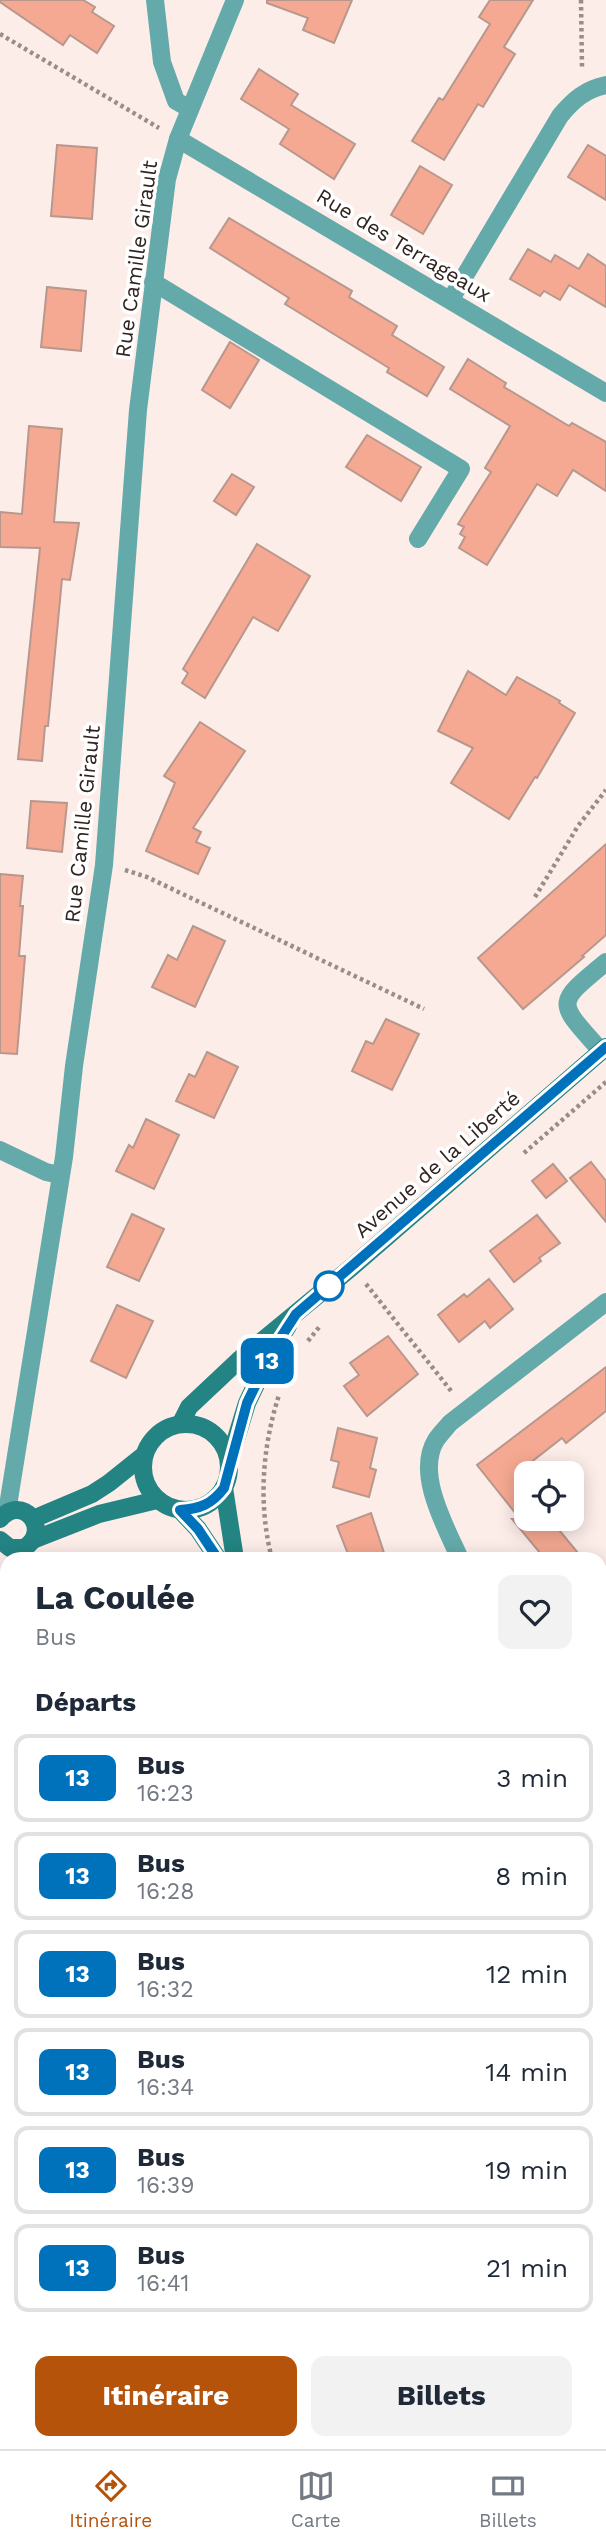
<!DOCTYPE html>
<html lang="fr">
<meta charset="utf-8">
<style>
:root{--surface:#fff;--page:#f2f2f3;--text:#1f2937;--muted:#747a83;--line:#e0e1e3;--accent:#b45309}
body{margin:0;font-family:"Work Sans",sans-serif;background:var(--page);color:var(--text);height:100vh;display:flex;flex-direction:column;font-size:26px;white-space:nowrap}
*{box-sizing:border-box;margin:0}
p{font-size:23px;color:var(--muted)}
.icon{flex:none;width:38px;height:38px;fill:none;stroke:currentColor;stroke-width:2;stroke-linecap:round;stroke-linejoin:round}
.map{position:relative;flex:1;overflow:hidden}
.panel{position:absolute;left:0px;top:1552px;width:607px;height:898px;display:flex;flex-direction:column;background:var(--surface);border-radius:21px 21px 0 0;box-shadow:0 4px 18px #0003}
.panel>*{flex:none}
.badge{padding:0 14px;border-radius:10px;font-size:24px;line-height:46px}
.buttons{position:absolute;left:514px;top:1461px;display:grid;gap:14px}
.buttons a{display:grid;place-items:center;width:70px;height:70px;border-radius:14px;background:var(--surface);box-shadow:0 4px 18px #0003;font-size:35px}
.map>.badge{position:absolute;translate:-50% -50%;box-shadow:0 0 0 4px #fff}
h2{padding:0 35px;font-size:26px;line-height:63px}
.round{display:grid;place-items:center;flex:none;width:74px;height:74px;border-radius:14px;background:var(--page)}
.overview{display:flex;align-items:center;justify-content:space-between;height:119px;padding:0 35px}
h1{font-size:33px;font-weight:700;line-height:52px}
.primary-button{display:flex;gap:14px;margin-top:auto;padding:14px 35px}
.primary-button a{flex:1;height:80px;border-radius:14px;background:var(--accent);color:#fff;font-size:28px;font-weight:700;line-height:80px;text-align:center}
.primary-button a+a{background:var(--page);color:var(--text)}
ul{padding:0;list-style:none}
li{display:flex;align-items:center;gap:21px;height:88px;margin:0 14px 10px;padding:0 21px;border:4px solid var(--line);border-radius:14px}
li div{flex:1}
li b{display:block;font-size:26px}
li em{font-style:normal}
li .badge{min-width:77px;font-weight:700;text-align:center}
.tab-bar{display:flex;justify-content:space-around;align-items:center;height:98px;border-top:2px solid var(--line);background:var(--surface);font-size:19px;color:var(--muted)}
.tab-bar a{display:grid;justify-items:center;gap:4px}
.tab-bar .current{color:var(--accent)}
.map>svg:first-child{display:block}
</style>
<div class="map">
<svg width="606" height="2449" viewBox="0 0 606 2449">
<rect width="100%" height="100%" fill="#fcede9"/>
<g fill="#f6a992" stroke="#b8978d" stroke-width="2">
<polygon points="0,0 83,0 95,7 92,12 114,26 97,53 70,35 63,45 0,2"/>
<polygon points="267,0 352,0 334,43 303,30 308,18 267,3"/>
<polygon points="490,0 533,0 504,47 515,54 483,107 478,104 444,160 412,141 439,98 443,100 490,24 479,17"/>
<polygon points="259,69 298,94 291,105 355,144 334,179 280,144 289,129 241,99"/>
<polygon points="57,145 97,148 92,219 51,216"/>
<polygon points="588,145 606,156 606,200 568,177"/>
<polygon points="420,166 452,185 423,234 391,215"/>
<polygon points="229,218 352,291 349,297 397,326 392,335 444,367 427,396 387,372 389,368 285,304 289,298 210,248"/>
<polygon points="528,249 551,262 555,255 579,269 588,254 606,266 606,307 569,285 560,300 544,291 540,296 510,279"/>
<polygon points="47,287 86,291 81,351 41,347"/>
<polygon points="230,342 259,360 230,408 202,390"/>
<polygon points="468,359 506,383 504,387 569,426 572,423 606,442 606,491 573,470 557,496 537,484 487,565 459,548 465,537 460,534 464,527 458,524 491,472 485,468 510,426 450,389"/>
<polygon points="29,426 62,429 54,522 79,523 70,580 62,579 48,726 45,726 42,761 18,759 40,548 0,547 0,512 22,514"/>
<polygon points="367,435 421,467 401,501 346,467"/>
<polygon points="232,474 254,487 236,515 214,501"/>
<polygon points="257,544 310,576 278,631 253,617 205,698 182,683 188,673 183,669"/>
<polygon points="468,671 506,695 517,677 560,701 559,703 575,713 537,778 535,777 509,819 451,783 473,748 438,731"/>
<polygon points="200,722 245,751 193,828 201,832 196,842 210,848 198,874 146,851 175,783 164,776"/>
<polygon points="31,801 67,803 62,852 27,848"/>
<polygon points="606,844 606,935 582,956 584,957 523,1009 478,958"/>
<polygon points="0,874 23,876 20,906 23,906 19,956 25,956 17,1054 0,1053"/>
<polygon points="193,926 225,941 195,1007 152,987 168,955 177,960"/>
<polygon points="386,1019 419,1034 392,1090 352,1071 366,1041 373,1044"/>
<polygon points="207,1052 238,1067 214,1118 176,1101 189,1074 195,1077"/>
<polygon points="146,1119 179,1135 154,1189 116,1171 129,1145 133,1148"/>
<polygon points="591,1162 606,1181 606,1222 570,1178"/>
<polygon points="553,1164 567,1181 546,1198 532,1181"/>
<polygon points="132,1214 164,1229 139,1281 107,1267"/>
<polygon points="537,1215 560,1243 539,1258 541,1261 514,1282 490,1251"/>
<polygon points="489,1279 513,1309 490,1328 485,1321 459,1342 438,1315 464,1294 467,1297"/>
<polygon points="117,1305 153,1321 126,1378 91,1361"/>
<polygon points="388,1336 418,1374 367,1416 344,1386 359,1375 350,1363"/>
<polygon points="606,1367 606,1411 566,1443 562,1438 525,1467 527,1519 550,1519 583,1559 545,1559 512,1519 520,1519 477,1465"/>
<polygon points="338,1428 377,1438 370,1468 376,1470 369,1497 333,1487 339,1462 331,1460"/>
<polygon points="371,1513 386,1559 350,1559 337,1526"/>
</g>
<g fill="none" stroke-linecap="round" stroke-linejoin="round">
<g stroke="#9a8c88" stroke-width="4.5" stroke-dasharray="3.5 3.5" stroke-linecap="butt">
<polyline points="581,0 582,68"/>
<polyline points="0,34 159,128"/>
<polyline points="125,870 147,877 424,1009"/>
<polyline points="535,897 578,826 606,790"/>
<polyline points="524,1153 606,1082"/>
<polyline points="366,1284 452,1392"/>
<polyline points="308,1341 320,1326"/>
<path d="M272 1559C258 1505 262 1448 279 1395"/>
<polyline points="600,2361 606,2375"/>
</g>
<g stroke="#64aaaa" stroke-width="18">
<polyline points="153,282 461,469 418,539"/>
<path d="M601 1051C557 1001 554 1005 606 962"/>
</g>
<g stroke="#64aaaa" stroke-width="18">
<polyline points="155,0 162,62 176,101 190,109"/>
<polyline points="178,139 606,393"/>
<path d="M451 299 560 116C573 100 586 89 606 85"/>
<polyline points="0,1150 46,1172 60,1175"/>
<polyline points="7,1512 64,1157 74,1066 104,865 138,410 167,179 178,139 235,0"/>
<path d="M460 1559C446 1527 415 1474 436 1440 440 1434 446 1428 450 1423L606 1302"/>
<polyline points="600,1607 606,1606"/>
<polyline points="0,1667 7,1671"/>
<polyline points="600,1938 606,1951"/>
<polyline points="358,2443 369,2449"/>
</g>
<g stroke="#238483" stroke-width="18">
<polyline points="181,1423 189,1407 239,1360 352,1267 606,1047"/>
<circle cx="186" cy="1467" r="43"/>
<polyline points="229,1462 247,1403 272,1351 288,1326"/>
<polyline points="224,1488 235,1559"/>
<polyline points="180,1510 198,1529 218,1559"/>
<path d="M0 1519C22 1493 53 1530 24 1548H10L0 1540"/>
<polyline points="33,1519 92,1494 109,1483 144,1455"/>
<polyline points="33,1540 99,1514 157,1500"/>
<polyline points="594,2443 596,2449"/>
</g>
</g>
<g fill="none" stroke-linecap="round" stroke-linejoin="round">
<g stroke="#fff" stroke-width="16">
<path id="line" d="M218 1559 198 1529 180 1510C200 1509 212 1504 224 1488L247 1403 272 1351 296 1314 606 1047"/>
</g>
<use href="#line" stroke="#0072bc" stroke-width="10"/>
</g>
<circle fill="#fff" stroke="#0072bc" stroke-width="3.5" cx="329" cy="1286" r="14"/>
<g text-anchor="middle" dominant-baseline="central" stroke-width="7" stroke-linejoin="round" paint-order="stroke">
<g font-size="21" fill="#312420" stroke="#fff">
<text transform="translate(404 245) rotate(31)">Rue des Terrageaux</text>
<text transform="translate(136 259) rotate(-82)">Rue Camille Girault</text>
<text transform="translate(82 824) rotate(-84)">Rue Camille Girault</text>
<text transform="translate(437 1164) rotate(-41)">Avenue de la Liberté</text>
</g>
</g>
</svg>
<div class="buttons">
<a><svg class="icon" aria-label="locate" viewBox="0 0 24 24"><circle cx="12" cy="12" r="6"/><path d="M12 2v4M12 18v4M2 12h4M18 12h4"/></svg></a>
</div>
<b class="badge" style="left:267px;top:1361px;background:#0072bc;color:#fff">13</b>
<section class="panel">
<div class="overview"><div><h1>La Coulée</h1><p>Bus</p></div><a class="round"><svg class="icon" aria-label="heart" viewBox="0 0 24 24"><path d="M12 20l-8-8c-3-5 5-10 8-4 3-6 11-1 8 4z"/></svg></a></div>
<h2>Départs</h2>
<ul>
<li><span class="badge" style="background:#0072bc;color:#fff">13</span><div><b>Bus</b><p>16:23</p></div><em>3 min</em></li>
<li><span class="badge" style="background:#0072bc;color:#fff">13</span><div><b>Bus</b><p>16:28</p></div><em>8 min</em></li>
<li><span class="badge" style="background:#0072bc;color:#fff">13</span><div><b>Bus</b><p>16:32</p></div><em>12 min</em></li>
<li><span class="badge" style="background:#0072bc;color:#fff">13</span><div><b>Bus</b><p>16:34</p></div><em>14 min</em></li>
<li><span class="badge" style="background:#0072bc;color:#fff">13</span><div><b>Bus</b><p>16:39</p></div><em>19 min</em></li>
<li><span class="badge" style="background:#0072bc;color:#fff">13</span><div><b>Bus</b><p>16:41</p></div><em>21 min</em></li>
</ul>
<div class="primary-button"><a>Itinéraire</a><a>Billets</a></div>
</section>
</div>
<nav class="tab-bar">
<a class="current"><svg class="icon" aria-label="directions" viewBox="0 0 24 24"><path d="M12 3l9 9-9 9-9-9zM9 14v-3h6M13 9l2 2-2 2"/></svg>Itinéraire</a>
<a><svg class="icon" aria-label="map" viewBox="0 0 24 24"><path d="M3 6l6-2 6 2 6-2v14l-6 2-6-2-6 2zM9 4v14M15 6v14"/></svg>Carte</a>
<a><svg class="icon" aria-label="tickets" viewBox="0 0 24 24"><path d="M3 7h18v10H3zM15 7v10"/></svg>Billets</a>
</nav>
